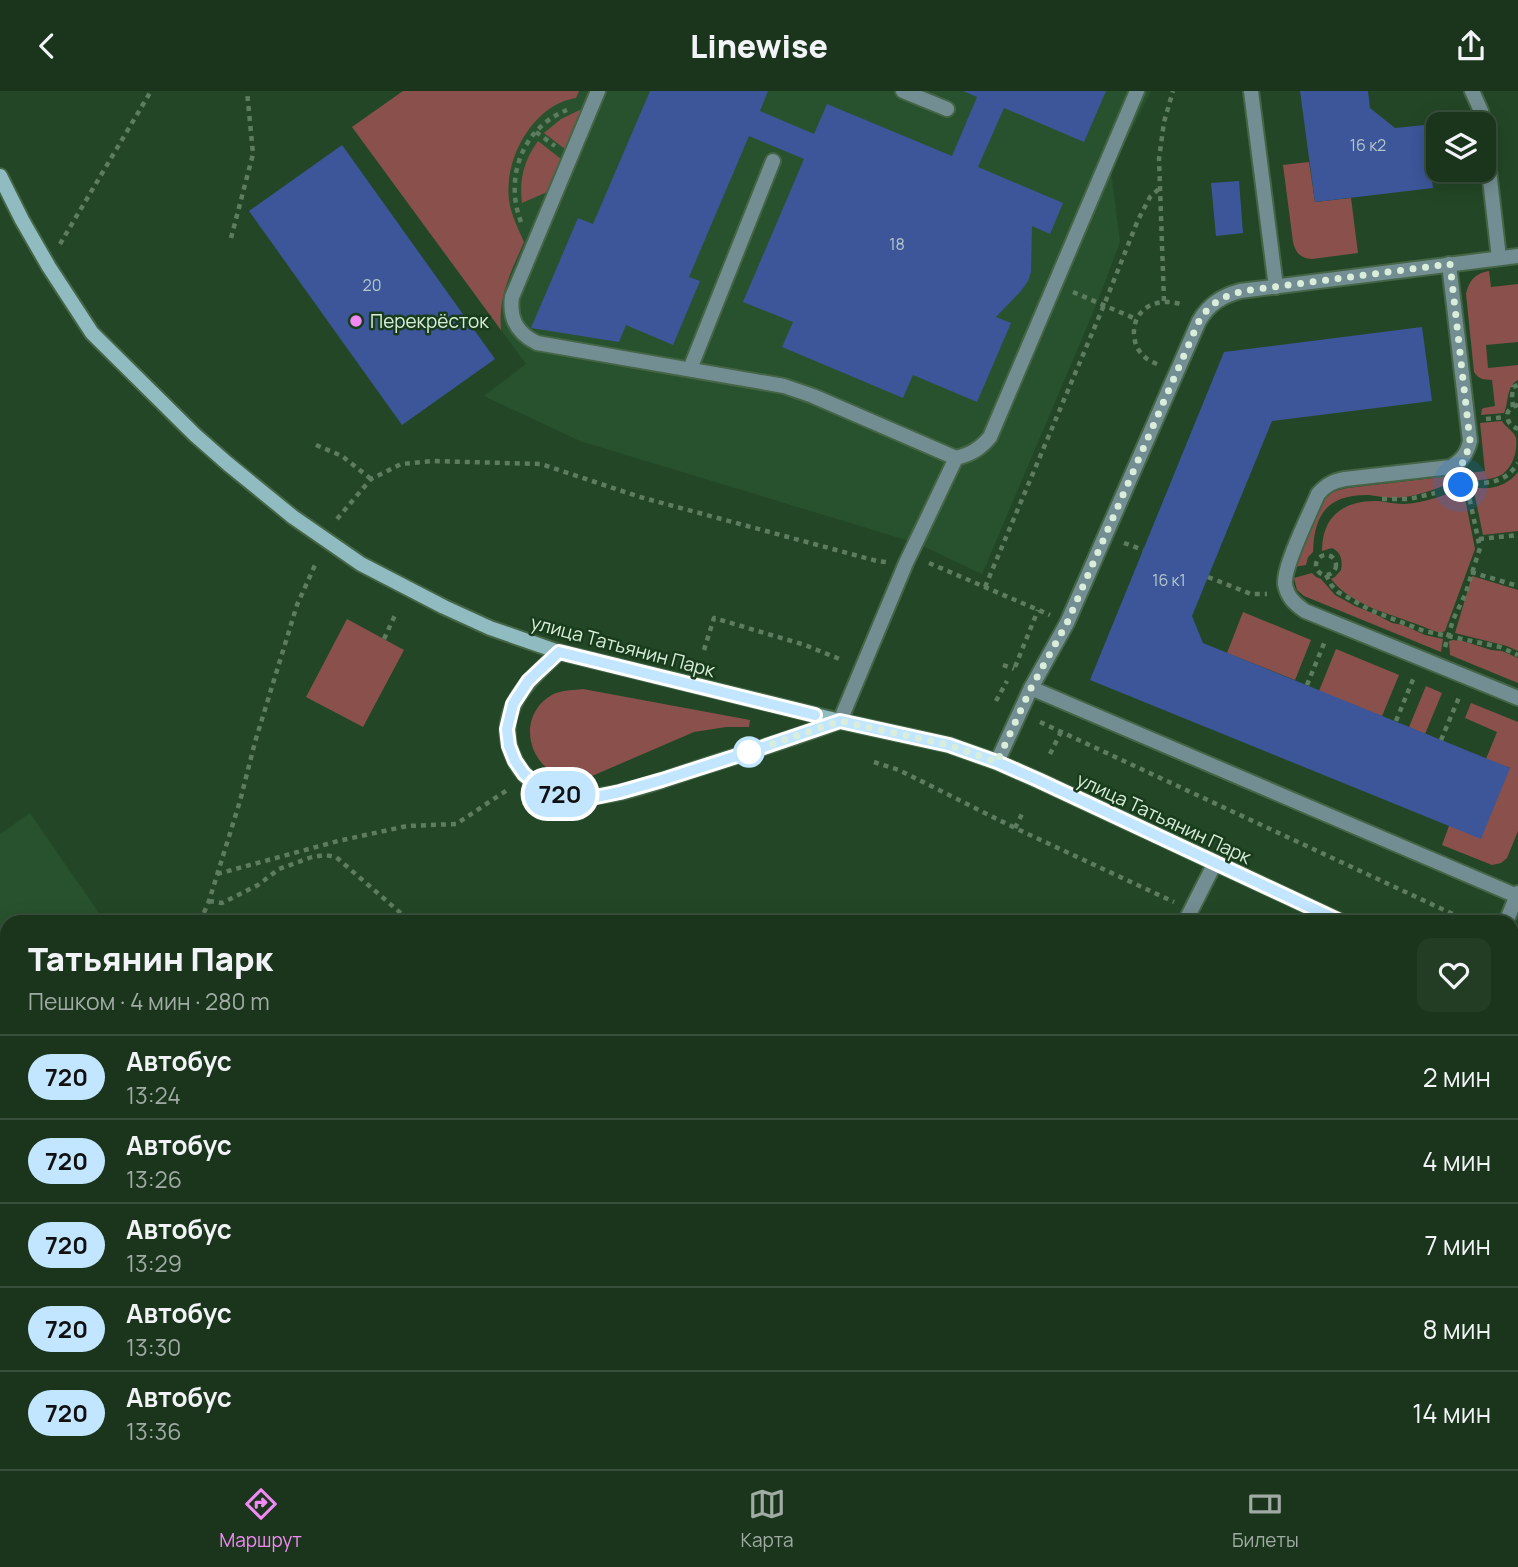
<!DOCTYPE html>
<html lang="ru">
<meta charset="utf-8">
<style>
:root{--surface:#1a351c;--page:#233d25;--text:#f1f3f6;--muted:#9faba3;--line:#38503b;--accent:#f18af4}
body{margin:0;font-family:Manrope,sans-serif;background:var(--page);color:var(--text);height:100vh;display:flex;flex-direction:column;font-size:26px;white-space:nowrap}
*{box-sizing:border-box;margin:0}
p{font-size:23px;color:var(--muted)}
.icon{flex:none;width:38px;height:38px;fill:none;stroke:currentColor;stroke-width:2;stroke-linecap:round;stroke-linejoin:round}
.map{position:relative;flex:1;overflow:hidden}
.details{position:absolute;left:0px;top:824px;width:1519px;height:555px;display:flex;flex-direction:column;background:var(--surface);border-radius:21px 21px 0 0;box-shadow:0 4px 18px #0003,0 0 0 2px var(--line)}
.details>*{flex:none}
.badge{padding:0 14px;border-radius:23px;font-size:24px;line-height:46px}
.buttons{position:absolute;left:1426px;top:21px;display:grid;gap:14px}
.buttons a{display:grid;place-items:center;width:70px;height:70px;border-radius:14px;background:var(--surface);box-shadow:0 4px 18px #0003,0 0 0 2px var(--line);font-size:35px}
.you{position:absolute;width:35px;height:35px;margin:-18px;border:5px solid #fff;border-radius:50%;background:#1a73e8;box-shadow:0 0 0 10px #1a73e833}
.map>.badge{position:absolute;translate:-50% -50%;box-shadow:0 0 0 4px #fff}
.round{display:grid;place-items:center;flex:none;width:74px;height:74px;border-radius:14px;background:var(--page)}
.headline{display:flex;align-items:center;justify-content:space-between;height:119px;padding:0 28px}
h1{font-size:33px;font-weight:800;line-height:52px}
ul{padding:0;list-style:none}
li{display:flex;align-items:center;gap:21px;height:84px;padding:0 28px;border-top:2px solid var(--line)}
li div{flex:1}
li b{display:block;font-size:26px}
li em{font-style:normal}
li .badge{min-width:77px;font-weight:700;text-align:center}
header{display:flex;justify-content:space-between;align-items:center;height:91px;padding:0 28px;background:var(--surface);font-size:32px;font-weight:800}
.dock{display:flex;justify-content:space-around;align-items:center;height:98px;border-top:2px solid var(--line);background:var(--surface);font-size:19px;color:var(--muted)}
.dock a{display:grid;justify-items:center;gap:4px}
.dock .current{color:var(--accent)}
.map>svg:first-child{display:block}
</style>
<header><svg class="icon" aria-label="back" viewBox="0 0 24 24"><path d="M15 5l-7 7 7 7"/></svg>Linewise<svg class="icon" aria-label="share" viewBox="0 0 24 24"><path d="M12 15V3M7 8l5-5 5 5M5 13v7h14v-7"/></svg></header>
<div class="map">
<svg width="1518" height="1378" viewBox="0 0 1518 1378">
<rect width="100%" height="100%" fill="#234726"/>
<g fill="#28522d">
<polygon points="403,0 1151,0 1111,80 1120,151 1097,212 982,483 916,452 580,350 484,305 526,273 352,36"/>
<polygon points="30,722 105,831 7,831 7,1372 492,1372 498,1378 0,1378 0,743"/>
</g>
<g fill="#8a514c">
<path d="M403 0H579L576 7C532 14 504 69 509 109 511 124 518 137 524 151 511 181 498 205 501 239L352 36Z"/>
<polygon points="582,18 565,58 544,42 561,28"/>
<path d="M538 50 561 68 547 101 522 112C519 88 524 69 538 50Z"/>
<path d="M1309 71 1315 111 1351 107 1358 162 1312 168C1301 167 1296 163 1293 151L1283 74Z"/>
<path d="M1489 180 1491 196 1518 193V251L1486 254 1488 277 1518 274V289C1506 295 1509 311 1504 322L1481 324 1482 318 1484 317 1495 315 1492 289C1484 288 1479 289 1474 281L1466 203C1469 189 1476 182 1489 180Z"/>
<path d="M1502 330C1506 337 1514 340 1516 347 1518 364 1510 384 1493 387 1485 389 1477 389 1470 390L1469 382 1485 380 1480 332Z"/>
<path d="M1518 381V440L1483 444 1473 396C1490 400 1507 395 1518 381Z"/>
<path d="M1459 384V389L1454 391C1435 398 1416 406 1396 407 1387 407 1378 405 1369 404 1328 403 1314 423 1313 461L1308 466 1306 474 1294 476C1300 460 1315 416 1326 406 1332 400 1339 399 1347 397Z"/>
<path d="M1463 397 1475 458 1445 540 1440 542 1429 538C1395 523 1355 518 1331 488L1335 486 1341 479C1343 470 1341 461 1332 457L1322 460C1322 424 1345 409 1378 410 1387 411 1396 413 1405 413 1425 412 1444 404 1463 397Z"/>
<polygon points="1312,482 1316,486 1321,488 1335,504 1355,515 1377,524 1392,532 1403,534 1425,544 1443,548 1441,561 1304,505 1297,499 1294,487"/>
<polygon points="1472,485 1518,499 1518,560 1507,555 1455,542"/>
<polygon points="1243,521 1311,549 1295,589 1227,562"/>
<polygon points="347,528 404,559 363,636 306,606"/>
<polygon points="1453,549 1463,550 1491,559 1502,560 1518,567 1518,592 1450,564 1449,550"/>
<polygon points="1336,558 1399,584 1382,625 1319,600"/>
<polygon points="1426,595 1442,602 1425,643 1409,636"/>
<path d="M583 598 750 629 749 636H726L694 641 592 685C582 687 574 689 564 686 525 675 516 620 556 602 565 599 574 599 583 598Z"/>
<polygon points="1471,612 1518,631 1518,740 1507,767 1501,772 1492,774 1442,754 1449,735 1510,677 1486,668 1497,641 1465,627"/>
<rect x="1236" y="1372" width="56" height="6"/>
</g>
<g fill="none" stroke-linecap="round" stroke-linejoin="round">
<polyline stroke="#5ea164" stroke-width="9" points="797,1372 798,1378"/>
</g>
<g fill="#3c5699">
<polygon points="650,0 768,0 760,20 814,43 827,13 952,65 977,6 963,0 1106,0 1084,51 1004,17 978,76 1063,112 1050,143 1032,135 1031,181 1028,190 1021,200 996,226 1011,232 977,311 913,284 903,307 782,256 793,231 743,211 804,68 749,45 689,186 700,190 673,254 626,234 619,251 531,237 578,127 593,133"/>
<polygon points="1300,0 1368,0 1370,17 1395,37 1425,34 1433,97 1315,111"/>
<polygon points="342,54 495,268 402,334 249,120"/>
<polygon points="1239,90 1243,142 1216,145 1211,92"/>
<polygon points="1422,236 1432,310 1272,330 1192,525 1203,552 1510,677 1481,748 1090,589 1224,261"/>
</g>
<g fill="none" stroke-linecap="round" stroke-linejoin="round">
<g stroke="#446546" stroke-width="18">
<g id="lane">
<polyline points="903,0 947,18"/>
<polyline points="1251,0 1276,196"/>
<polyline points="1472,0 1481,20 1484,33"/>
<polyline points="1484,35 1499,167"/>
<path d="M1449 173 1470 350C1467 363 1462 369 1451 376L1345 388C1333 390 1326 394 1318 403 1310 422 1283 476 1285 493 1287 506 1295 513 1305 520L1518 607"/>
<polyline points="690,278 773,70"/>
<path d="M956 367C971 363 980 358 990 346L1137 0"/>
<path d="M559 561C531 588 496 617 511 660 521 689 546 704 575 706 615 708 662 689 699 677 746 662 794 647 840 630L906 472 956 367 813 305 784 295 537 252C517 242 509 228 512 206L598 0"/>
<polyline points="1031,597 1517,805"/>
<path d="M997 671 1031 597 1067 532 1199 230C1209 213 1222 205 1240 200L1518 165"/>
<polyline points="1185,831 1215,772"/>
<polyline points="1506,831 1518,802"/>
<polyline points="0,1001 7,1006"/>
<polyline points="1512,1314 1518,1311"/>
<polyline points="0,1321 7,1311"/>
<polyline points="453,1372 458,1378"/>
<polyline points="506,1372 511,1378"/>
<polyline points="1213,1378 1214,1372"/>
<polyline points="1316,1378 1317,1372"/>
<polyline points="1488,1378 1488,1372"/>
</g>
</g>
<g stroke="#446546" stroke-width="18">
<g id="secondary">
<polyline points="0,85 22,129 49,176 92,242 195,344 228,373 293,426 361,473 444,516 490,537 559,561 840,630 949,654 997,671 1038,689 1342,831"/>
<polyline points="1512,910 1518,913"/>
</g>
</g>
<g stroke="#5e7d60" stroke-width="4.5" stroke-dasharray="5 5" stroke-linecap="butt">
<polyline points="536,41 555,55"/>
<path d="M521 131C504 87 522 37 567 19"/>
<polyline points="231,147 253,63 247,0"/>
<polyline points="60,153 151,0"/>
<polyline points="1073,201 1136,228"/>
<polyline points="1164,210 1159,68 1164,31 1173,0"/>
<path d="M1157 273C1152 271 1146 268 1143 264 1137 259 1135 252 1134 245 1132 216 1159 205 1183 214"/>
<path d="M1518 314C1502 318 1505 333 1518 338"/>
<polyline points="1513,316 1512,306 1513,296 1518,294"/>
<polyline points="1486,328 1506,326"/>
<polyline points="316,354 342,365 371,388"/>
<path d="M1464 394C1488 391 1504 394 1518 372"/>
<polyline points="1382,408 1409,408 1435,402"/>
<polyline points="337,428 371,388 401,373 432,370 541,373 640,406 877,470 886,471"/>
<polyline points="1479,448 1518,444"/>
<polyline points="1124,452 1143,459"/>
<circle cx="1326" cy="474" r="10"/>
<polyline points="929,472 1050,524"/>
<polyline points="1471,481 1518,495"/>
<polyline points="1326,484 1332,495 1338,501 1370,519 1424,540 1500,556 1518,564"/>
<polyline points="1208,486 1251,503 1267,503"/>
<polyline points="985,496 1104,214 1138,129 1150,106 1161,96"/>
<polyline points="384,548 396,522"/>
<polyline points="1445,556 1453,529 1465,504 1480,457 1466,391"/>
<polyline points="704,559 714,527 805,554 842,569"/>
<polyline points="1003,574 1014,578"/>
<polyline points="1015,576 1038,519"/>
<polyline points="1307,594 1325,550"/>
<polyline points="996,610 1007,590"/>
<polyline points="1396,630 1414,586"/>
<polyline points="1040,631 1470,831"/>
<polyline points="1441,649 1460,604"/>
<polyline points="1050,663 1061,641"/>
<polyline points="874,671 899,679 1015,737 1174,811"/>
<polyline points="1015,737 1024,719"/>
<polyline points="217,783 338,750 407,735 456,733 509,698"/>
<polyline points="209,810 222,812 258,794 279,778 312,766 325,764 336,766 411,831"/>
<polyline points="200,831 209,810 240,710 255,651 297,514 315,474"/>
<polyline points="1512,969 1518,971"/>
<polyline points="1512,1033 1518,1033"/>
<polyline points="1,1107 7,1111"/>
<polyline points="0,1225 7,1229"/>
<polyline points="0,1263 7,1253"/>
<polyline points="1061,1372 1071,1378"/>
<polyline points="773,1378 776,1372"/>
</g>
<use href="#lane" stroke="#738e92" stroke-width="14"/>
<use href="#secondary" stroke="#90bcc1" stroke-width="14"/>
</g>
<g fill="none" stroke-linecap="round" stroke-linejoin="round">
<g stroke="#fff" stroke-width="16">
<polyline id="line" points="815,624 559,561 528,590 513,613 507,638 509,655 515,670 524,683 544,699 573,706 596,706 620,701 662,689 749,661 840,630 949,654 997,671 1038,689 1342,831"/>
</g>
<use href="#line" stroke="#c2e6ff" stroke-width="10"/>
<path stroke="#d9eeda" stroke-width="7" stroke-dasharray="0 12.6" d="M749 661 840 630 949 654 997 671 1031 597 1067 532 1199 230C1213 207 1233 201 1258 198L1450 173 1470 350 1469 358 1462 369 1467 394H1461"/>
</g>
<circle fill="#f18af4" stroke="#183c1c" stroke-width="2.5" cx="356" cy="230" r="7"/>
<circle fill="#fff" stroke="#c2e6ff" stroke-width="3.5" cx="749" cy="661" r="14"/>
<g text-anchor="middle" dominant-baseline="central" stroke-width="5" stroke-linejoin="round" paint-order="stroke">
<g font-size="16" fill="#b2c8ca">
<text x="1368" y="54">16 к2</text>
<text x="897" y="153">18</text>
<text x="372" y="194">20</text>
<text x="1169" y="489">16 к1</text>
</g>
<g font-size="19" fill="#d9eeda" stroke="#183c1c" text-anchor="start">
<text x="370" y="230">Перекрёсток</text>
</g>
<g font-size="19" fill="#d9eeda" stroke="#183c1c">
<text transform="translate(623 555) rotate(15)">улица Татьянин Парк</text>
<text transform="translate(1164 727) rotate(25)">улица Татьянин Парк</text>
</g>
</g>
</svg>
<div class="buttons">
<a><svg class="icon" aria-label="layers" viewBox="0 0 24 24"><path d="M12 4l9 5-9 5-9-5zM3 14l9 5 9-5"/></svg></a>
</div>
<div class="you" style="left:1461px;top:394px"></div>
<b class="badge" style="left:560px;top:703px;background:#c2e6ff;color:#111">720</b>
<section class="details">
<div class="headline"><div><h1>Татьянин Парк</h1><p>Пешком · 4 мин · 280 m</p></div><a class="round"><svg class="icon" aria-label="heart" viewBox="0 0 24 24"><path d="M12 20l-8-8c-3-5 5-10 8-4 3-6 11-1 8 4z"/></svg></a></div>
<ul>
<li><span class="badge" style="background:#c2e6ff;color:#111">720</span><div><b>Автобус</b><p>13:24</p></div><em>2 мин</em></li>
<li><span class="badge" style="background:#c2e6ff;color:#111">720</span><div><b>Автобус</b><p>13:26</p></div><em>4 мин</em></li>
<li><span class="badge" style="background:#c2e6ff;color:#111">720</span><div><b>Автобус</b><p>13:29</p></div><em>7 мин</em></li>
<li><span class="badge" style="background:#c2e6ff;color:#111">720</span><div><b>Автобус</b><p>13:30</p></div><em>8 мин</em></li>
<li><span class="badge" style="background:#c2e6ff;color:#111">720</span><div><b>Автобус</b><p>13:36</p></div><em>14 мин</em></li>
</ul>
</section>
</div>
<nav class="dock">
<a class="current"><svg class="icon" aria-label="directions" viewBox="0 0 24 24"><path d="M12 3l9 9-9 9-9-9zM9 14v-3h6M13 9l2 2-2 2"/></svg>Маршрут</a>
<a><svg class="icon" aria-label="map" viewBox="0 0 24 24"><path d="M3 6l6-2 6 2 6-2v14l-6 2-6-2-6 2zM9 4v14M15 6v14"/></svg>Карта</a>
<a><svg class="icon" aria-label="tickets" viewBox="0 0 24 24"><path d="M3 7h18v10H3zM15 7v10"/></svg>Билеты</a>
</nav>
